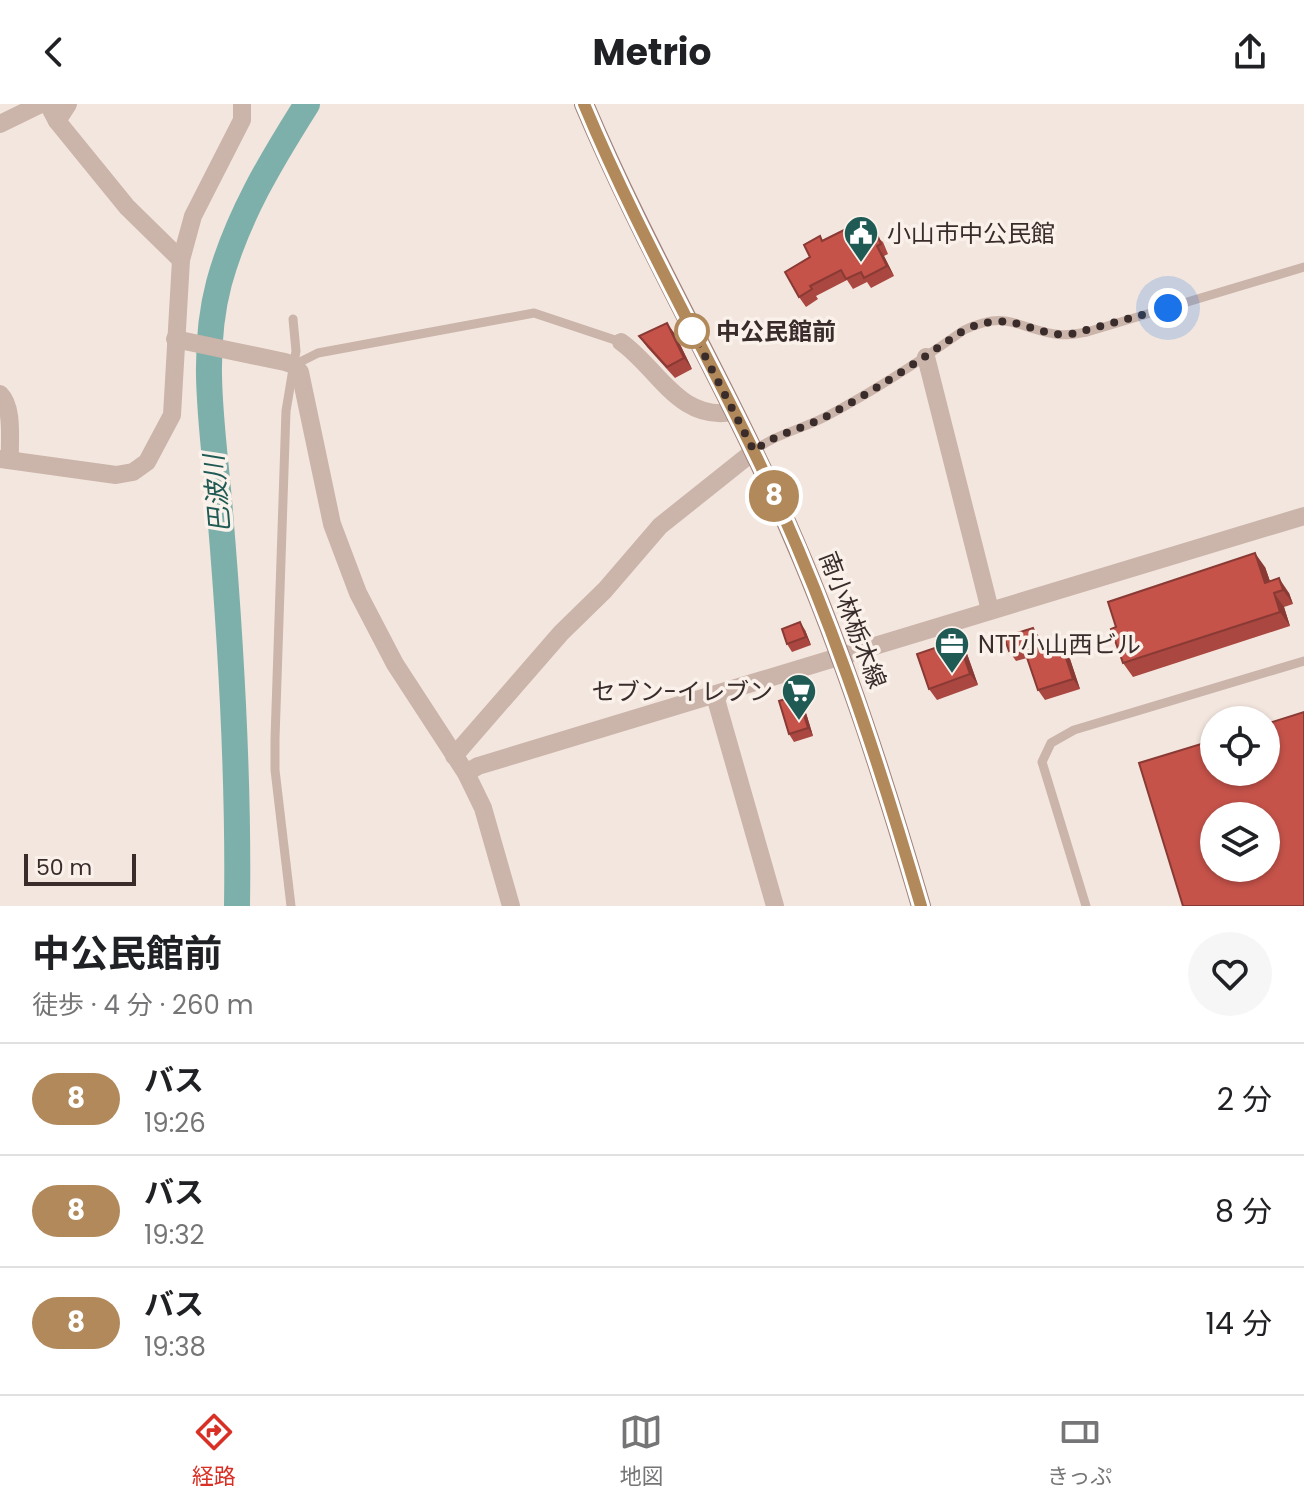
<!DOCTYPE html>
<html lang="ja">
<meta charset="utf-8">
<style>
:root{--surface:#fff;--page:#f6f6f6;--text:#202124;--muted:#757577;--line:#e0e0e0;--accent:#d93025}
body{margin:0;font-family:Poppins,"Noto Sans JP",sans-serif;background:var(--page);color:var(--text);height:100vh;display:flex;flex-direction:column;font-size:30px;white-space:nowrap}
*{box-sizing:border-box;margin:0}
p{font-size:26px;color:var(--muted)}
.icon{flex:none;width:44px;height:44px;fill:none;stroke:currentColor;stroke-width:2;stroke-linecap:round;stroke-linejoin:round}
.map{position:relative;height:802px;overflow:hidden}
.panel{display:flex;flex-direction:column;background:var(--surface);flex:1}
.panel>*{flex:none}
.badge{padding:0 16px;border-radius:26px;font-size:28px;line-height:52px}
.fabs{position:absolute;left:1200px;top:602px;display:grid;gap:16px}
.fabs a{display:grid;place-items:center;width:80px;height:80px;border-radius:50%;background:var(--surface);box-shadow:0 2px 6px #0004;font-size:40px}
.scale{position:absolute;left:24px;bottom:20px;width:112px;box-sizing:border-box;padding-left:8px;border:4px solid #392c2a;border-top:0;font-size:22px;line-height:28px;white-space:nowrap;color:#392c2a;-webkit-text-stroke:6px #faf1eb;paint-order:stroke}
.you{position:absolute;width:40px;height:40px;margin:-20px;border:6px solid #fff;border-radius:50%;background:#1a73e8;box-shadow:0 0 0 12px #1a73e833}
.map>.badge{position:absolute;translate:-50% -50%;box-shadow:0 0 0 4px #fff}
.round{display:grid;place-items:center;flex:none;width:84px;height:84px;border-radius:42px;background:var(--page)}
.headline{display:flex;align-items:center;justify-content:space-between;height:136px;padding:0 32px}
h1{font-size:38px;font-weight:700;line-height:60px}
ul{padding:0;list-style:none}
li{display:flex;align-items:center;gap:24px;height:112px;padding:0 32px;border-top:2px solid var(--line)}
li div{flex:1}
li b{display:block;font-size:30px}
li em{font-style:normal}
li .badge{min-width:88px;font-weight:700;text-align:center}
header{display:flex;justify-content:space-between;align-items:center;height:104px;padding:0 32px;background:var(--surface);font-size:36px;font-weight:700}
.dock{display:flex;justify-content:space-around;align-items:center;height:112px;border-top:2px solid var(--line);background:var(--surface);font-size:22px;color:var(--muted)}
.dock a{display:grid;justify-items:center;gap:4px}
.dock .current{color:var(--accent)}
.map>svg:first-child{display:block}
</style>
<header><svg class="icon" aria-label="back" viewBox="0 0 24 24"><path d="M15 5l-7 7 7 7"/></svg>Metrio<svg class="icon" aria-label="share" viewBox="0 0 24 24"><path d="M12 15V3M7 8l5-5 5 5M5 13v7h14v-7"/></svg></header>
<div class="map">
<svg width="1304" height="802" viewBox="0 0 1304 802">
<rect width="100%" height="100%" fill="#f3e6de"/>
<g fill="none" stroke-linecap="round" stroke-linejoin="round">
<path stroke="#7db0aa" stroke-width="26" d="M237 802C239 671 231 539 220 408 214 332 199 254 219 179 237 113 271 57 307 0"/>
<g stroke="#cbb4aa" stroke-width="9">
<polyline points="294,261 318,249 534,209 621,238"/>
<path d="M754 347C775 330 803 325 827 312 874 287 920 257 964 226 1008 206 1014 223 1055 230 1066 232 1076 230 1087 228L1304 163"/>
<polyline points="291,802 275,666 275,635 286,307 296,247 293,215"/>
<polyline points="1086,802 1042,658 1051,639 1074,626 1304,557"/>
</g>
<g stroke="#cbb4aa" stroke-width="18">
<polyline points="48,0 57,17 127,103 181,156"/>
<polyline points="57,17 68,0"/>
<polyline points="0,20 41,0"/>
<polyline points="175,235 285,258 294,261 300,268 332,420 358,489 395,560 466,669 483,704 511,802"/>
<path d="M621 238C658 264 679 318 733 308"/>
<polyline points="926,253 990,506"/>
<path d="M0 290C14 304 9 337 10 356"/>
<polyline points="0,355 116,371 133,368 147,358 172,311 181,156 193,112 242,16 242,0"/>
<polyline points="715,592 775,802"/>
<polyline points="454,652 561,529 605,486 660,422 754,347"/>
<polyline points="466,669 478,662 1304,412"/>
</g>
<path stroke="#9f827b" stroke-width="20" d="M584 0C647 149 731 288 794 436 845 554 885 679 921 802"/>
</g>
<g fill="#a94740">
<polygon points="871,126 873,130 883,138 888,150 884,152 894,172 871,184 867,178 853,185 847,176 816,192 818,195 806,203 799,193 810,153 823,137"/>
<polygon points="675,230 692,265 675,274 647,243 639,232"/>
<polygon points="1265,463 1270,477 1289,489 1293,500 1284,503 1290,522 1133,573 1123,559 1116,523"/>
<polygon points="1033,524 1040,534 1044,545 1061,539 1068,549 1080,585 1045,596 1038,586 1027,554 1016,557 1009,547"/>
<polygon points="805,526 811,541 792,548 787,540"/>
<polygon points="958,536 966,547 978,581 937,596 929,585"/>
<polygon points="803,599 813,632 794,638 789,630"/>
</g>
<g fill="#8a3a34">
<polygon points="877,142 884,152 894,172 887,162"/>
<polygon points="667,219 675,230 692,265 684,254"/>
<polygon points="1255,449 1265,463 1274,489 1284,503 1290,522 1280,508 1265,479"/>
<polygon points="1279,474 1289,489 1293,500 1283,486"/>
<polygon points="800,518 805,526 811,541 806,533"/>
<polygon points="1033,524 1040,534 1048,556 1041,546"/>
<polygon points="958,536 966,547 978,581 970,570"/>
<polygon points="1061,539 1068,549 1080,585 1073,575"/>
<polygon points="798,591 803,599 813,632 808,624"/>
</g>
<g fill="#c5534a" stroke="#8a3a34" stroke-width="2" fill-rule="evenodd">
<polygon points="864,116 872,131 876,128 881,140 877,142 887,162 864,174 861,168 846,175 841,166 810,182 812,185 799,193 785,168 810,153 804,141 820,132 822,137"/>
<polygon points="667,219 684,254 667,263 639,232"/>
<polygon points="1255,449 1265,479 1279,474 1283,486 1274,489 1280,508 1123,559 1111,525 1116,523 1108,498"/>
<polygon points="800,518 806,533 787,540 782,525"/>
<polygon points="1033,524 1041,546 1061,539 1073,575 1038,586 1023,542 1009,547 1004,533"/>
<polygon points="958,536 970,570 929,585 917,550"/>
<polygon points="798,591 808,624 789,630 779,597"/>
<path d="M1304 608V802H1183L1139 659 1214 636V668H1266V620ZM1214 712H1266V764H1214Z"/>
</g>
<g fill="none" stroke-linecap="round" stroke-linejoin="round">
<g stroke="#fff" stroke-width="18">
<path id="line" d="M584 0C634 120 698 232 754 348 825 493 876 648 921 802"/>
</g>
<use href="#line" stroke="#b1895a" stroke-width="12"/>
<path stroke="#392c2a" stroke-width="8" stroke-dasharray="0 14.4" d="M692 227 754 347C774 330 803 325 827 312 874 287 919 257 964 226 1012 205 1024 229 1068 231L1168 204"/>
</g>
<defs>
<g id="civic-pin" transform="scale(1.8)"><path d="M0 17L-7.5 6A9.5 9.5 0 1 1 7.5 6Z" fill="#1f5a54" stroke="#faf1eb"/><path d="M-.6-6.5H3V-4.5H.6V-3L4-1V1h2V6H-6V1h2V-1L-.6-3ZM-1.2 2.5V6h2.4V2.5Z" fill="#fff"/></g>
<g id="office-pin" transform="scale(1.8)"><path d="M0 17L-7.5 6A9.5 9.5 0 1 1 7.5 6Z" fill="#1f5a54" stroke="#faf1eb"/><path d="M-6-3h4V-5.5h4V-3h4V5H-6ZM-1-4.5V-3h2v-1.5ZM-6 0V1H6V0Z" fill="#fff"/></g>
<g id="supermarket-pin" transform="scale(1.8)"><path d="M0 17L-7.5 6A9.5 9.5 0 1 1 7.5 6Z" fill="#1f5a54" stroke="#faf1eb"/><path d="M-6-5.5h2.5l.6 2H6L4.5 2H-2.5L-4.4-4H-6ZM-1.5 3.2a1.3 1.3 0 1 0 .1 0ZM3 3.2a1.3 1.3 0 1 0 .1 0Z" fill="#fff"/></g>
</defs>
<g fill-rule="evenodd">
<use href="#civic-pin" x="861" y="129"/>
<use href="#office-pin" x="952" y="540"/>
<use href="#supermarket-pin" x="799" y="587"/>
</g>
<circle fill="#fff" stroke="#b1895a" stroke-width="4" cx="692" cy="227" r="16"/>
<g text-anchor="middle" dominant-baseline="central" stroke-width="7" stroke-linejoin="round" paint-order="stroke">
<g font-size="24" fill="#392c2a" stroke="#faf1eb" text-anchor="start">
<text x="887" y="129">小山市中公民館</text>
<text x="978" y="540">NTT小山西ビル</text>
<text x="773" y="587" text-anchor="end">セブン-イレブン</text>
</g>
<g font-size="24" font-weight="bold" fill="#392c2a" stroke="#faf1eb" text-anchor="start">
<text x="716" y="227">中公民館前</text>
</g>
<g font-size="24" fill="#392c2a" stroke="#faf1eb">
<text transform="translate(853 516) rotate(69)">南小林栃木線</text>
</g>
<g font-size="26" font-style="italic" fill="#1f5a54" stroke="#faf1eb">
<text transform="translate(217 390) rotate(-95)">巴波川</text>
</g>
</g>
</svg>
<div class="fabs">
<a><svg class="icon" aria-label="locate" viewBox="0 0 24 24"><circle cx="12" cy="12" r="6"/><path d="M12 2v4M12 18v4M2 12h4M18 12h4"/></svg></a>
<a><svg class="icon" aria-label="layers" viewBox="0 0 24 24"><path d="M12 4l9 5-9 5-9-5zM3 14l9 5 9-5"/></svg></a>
</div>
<div class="scale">50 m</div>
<div class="you" style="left:1168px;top:204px"></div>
<b class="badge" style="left:774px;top:392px;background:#b1895a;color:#fff">8</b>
</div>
<section class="panel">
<div class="headline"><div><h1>中公民館前</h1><p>徒歩 · 4 分 · 260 m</p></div><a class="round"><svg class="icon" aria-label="heart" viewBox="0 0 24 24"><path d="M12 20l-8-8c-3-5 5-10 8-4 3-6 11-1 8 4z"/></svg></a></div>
<ul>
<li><span class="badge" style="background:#b1895a;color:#fff">8</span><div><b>バス</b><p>19:26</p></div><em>2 分</em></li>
<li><span class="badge" style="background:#b1895a;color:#fff">8</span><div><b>バス</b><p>19:32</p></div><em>8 分</em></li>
<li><span class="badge" style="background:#b1895a;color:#fff">8</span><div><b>バス</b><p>19:38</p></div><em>14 分</em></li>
</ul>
</section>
<nav class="dock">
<a class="current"><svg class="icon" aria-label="directions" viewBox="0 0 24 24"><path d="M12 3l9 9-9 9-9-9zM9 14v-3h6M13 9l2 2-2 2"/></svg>経路</a>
<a><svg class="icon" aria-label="map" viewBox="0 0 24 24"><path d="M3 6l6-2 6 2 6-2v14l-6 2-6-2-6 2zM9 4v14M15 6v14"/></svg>地図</a>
<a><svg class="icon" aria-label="tickets" viewBox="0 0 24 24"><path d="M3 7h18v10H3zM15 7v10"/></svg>きっぷ</a>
</nav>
